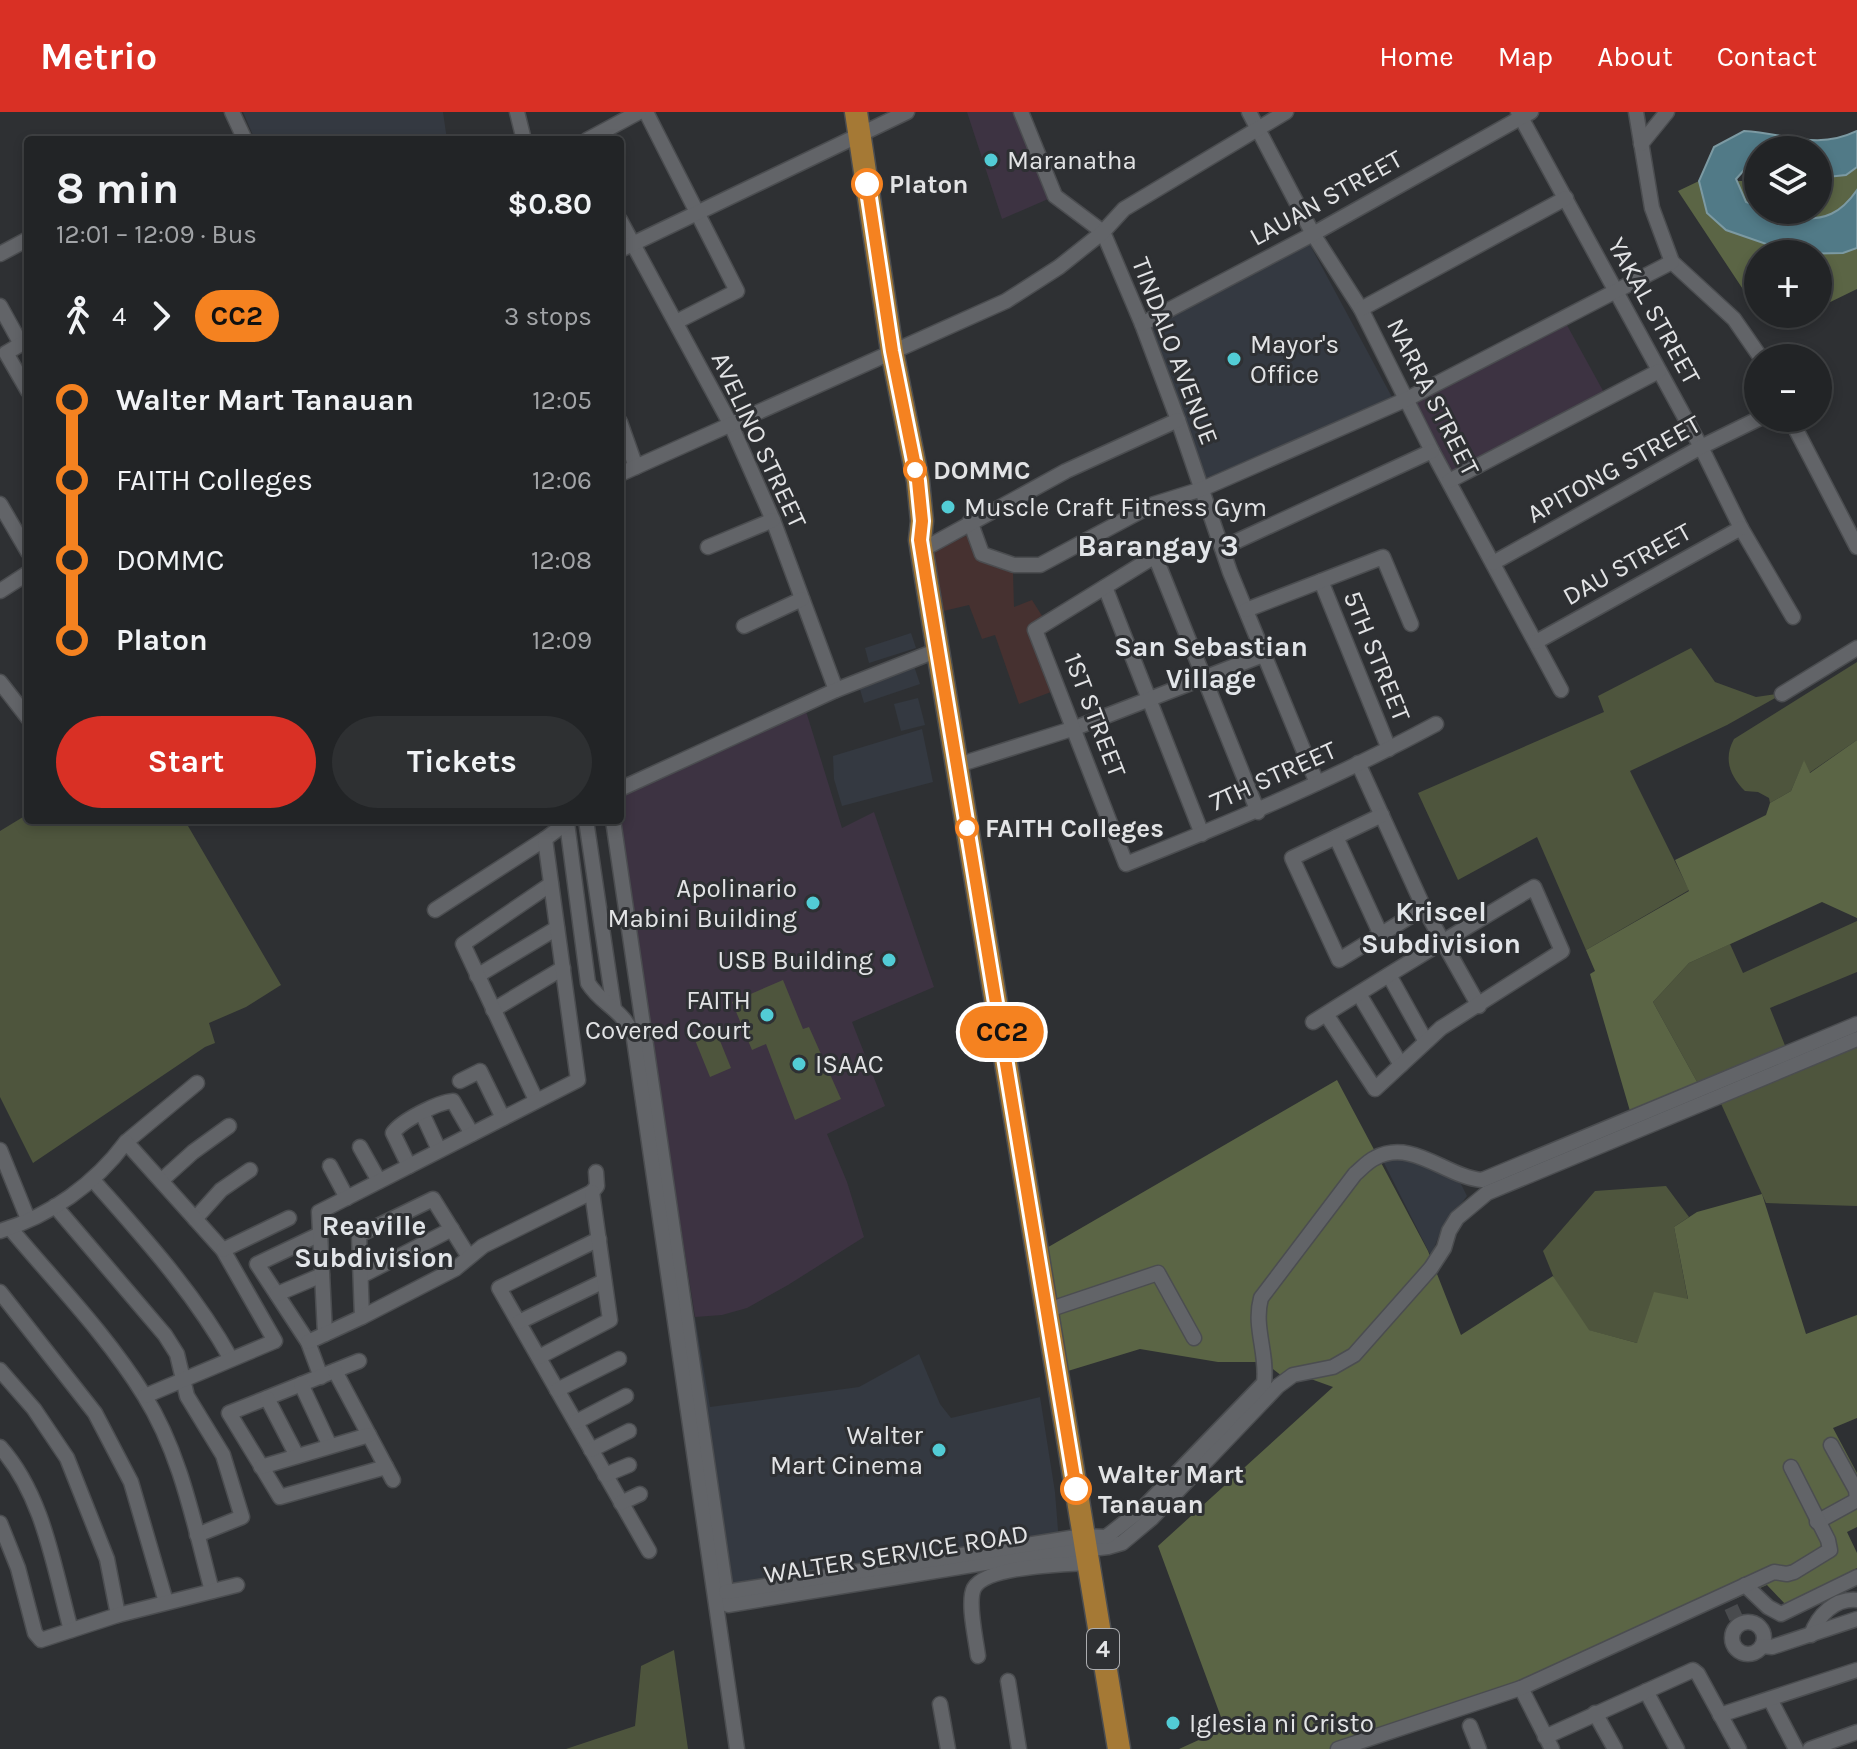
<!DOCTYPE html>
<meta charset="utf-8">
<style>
:root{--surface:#222426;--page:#2e3032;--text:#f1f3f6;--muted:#a2a4a7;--line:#3f4143;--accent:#d93025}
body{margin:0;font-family:Karla,sans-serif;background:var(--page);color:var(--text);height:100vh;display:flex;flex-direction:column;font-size:30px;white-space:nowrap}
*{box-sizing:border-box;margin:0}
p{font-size:26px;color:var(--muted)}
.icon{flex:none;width:44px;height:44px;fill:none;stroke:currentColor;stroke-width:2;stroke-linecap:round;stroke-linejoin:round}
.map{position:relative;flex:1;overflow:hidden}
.details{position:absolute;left:24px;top:24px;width:600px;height:688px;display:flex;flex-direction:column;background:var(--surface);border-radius:8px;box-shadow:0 4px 12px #0003,0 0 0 2px var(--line)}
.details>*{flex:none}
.badge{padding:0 16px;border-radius:26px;font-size:28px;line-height:52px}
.controls{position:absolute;left:1744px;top:24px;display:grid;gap:16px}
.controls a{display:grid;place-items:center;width:88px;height:88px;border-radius:50%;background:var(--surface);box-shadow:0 4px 12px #0003,0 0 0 2px var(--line);font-size:40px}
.map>.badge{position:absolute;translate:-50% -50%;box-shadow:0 0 0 4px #fff}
.legs{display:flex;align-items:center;gap:12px;height:88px;padding:0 32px;font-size:26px}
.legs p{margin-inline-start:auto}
.overview{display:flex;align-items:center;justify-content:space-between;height:136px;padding:0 32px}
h1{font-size:44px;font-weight:700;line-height:60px}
.action{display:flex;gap:16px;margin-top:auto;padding:16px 32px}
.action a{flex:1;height:92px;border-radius:48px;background:var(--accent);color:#fff;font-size:32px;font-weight:700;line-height:92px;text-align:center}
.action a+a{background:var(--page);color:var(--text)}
ul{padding:0 32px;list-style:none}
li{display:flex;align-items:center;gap:28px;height:80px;font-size:30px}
li i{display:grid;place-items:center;width:12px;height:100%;margin:0 10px;background:currentColor}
li i::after{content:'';width:20px;height:20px;margin:-10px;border:6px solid;border-radius:50%;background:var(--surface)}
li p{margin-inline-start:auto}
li:first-child i{background:linear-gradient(#0000 50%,currentColor 0)}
li:last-child i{background:linear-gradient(currentColor 50%,#0000 0)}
header{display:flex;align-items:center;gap:48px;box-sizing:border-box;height:112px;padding:0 40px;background:var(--accent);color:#fff}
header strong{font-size:38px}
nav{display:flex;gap:44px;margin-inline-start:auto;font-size:28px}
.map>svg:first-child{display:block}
</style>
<header>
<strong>Metrio</strong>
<nav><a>Home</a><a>Map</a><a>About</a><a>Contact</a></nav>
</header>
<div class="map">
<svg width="1857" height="1637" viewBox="0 0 1857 1637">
<rect width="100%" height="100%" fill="#2e3033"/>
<g fill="#343941">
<polygon points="243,0 443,0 447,28 255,28"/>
<polygon points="1309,131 1393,287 1206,366 1152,215"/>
<polygon points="911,521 916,536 869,551 865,536"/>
<polygon points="913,551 920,572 864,591 859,574 894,563"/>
<polygon points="918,586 925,613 901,619 894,592"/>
<polygon points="922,617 933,670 842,694 834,667 833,644"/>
<polygon points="1403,1048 1434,1057 1461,1072 1467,1084 1441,1118 1431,1144 1383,1049"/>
<polygon points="695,1205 710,1295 859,1275 919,1242 940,1292 951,1306 1040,1285 1055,1380 1060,1443 714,1499 677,1208"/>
</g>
<g fill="#3d3342">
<polygon points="967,0 1021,0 1055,84 1002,107"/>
<polygon points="1563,206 1607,286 1449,369 1407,287"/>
<polygon points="805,596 842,716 874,700 934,875 852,910 885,994 827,1022 847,1070 864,1125 788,1173 747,1196 722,1203 695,1205 634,818 620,708 620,680"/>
</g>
<polygon fill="#463130" points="968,423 982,446 992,454 1013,461 1014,495 1032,488 1044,507 1032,525 1051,580 1019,592 995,523 982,527 969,493 935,501 927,442"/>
<g fill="#4e553d">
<polygon points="1691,536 1715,570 1756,585 1784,581 1727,613 1630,659 1689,778 1586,838 1537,725 1458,768 1418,681 1604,600 1598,584"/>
<path d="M1857 550V628L1809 661 1804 649 1791 679 1770 691 1769 686 1758 680 1745 679C1730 664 1723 647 1734 627Z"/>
<polygon points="28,702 28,708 197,708 188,714 281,873 246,895 209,911 215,931 205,935 33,1051 0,985 0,719"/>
<polygon points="1857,809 1857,860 1770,896 1788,941 1701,977 1653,890 1689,851 1730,832 1743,861"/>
<polygon points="783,868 803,917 809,915 841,987 795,1008 766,932 752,938 732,890"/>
<polygon points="716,919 731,956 710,965 695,928"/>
<polygon points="1857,927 1857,1094 1766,1091 1718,985"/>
<polygon points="1666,1074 1689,1105 1674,1115 1688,1188 1637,1231 1588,1218 1554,1166 1543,1139 1595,1079"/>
<polygon points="674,1538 688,1637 566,1637 635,1614 641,1554"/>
</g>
<g fill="#5b6545">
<polygon points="1857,55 1857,177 1818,196 1818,142 1758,142 1758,200 1678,79 1699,69 1758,69 1758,98 1818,98 1818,66 1845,63"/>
<polygon points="1857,628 1857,806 1822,790 1689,851 1653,890 1701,977 1632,1006 1590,862 1595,859 1586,838 1689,779 1675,748 1766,703 1770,691 1791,679 1804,648 1810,661"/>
<polygon points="1337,968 1428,1139 1461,1223 1553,1164 1589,1218 1637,1231 1654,1180 1688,1187 1674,1115 1697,1100 1762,1082 1806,1222 1857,1203 1857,1306 1833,1316 1857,1361 1857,1415 1847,1420 1857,1441 1857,1456 1786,1493 1767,1473 1484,1596 1359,1637 1179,1637 1225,1616 1158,1434 1333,1275 1297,1262 1287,1268 1264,1250 1218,1250 1140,1237 1058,1262 1038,1141"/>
</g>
<path fill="#517a87" stroke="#7c9aa3" stroke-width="2" d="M1744 19C1787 21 1815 39 1857 19V55L1846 63 1818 66V38H1758V46H1755L1736 67 1746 90 1758 94V98C1772 98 1783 104 1796 106 1825 109 1841 101 1857 78V136L1843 141 1795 142 1726 118 1707 101 1699 69 1714 35Z"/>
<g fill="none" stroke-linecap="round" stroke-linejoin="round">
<polyline stroke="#494b4e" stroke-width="14" stroke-dasharray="14 7" stroke-linecap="butt" points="1731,1495 1736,1506"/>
<g stroke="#4b4d50" stroke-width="17">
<g id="minor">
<polyline points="232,0 245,28"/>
<polyline points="517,0 524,28"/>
<polyline points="646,0 737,179 676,210"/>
<polyline points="1021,0 1055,84 1103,120 1142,212 1178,308 1230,460 1317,671"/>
<polyline points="1249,0 1313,122 1361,197 1432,339 1561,578"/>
<polyline points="1518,0 1701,335 1741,416 1793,505"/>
<polyline points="1636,0 1652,96 1672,150 1734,207 1761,246"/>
<polyline points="587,28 639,0"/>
<polyline points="1641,32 1667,0"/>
<polyline points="620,108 731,313 773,408 836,578"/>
<polyline points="620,138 907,0"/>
<polyline points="0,142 28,127"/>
<polyline points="0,194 21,232"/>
<polyline points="1361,197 1566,86"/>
<polyline points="1142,212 1313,122 1531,0"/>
<polyline points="28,228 6,241 28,279"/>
<polyline points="1790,306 1857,435"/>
<polyline points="620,310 636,355"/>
<polyline points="620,362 1006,189 1059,155 1103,120 1124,97 1286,0"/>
<polyline points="1449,369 1659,259"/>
<polyline points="0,392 28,440"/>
<polyline points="970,409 982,442 1014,453 1040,453 1154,392 1202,377 1407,287 1672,150"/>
<polyline points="708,435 773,408"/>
<polyline points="1222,436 1432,339"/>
<polyline points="922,438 1066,359 1178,308"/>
<polyline points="1493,451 1701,335 1760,306"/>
<polyline points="1321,469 1389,637"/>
<polyline points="1105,475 1202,722"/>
<polyline points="0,479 28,461"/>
<polyline points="1246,498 1383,445 1411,512"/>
<polyline points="744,514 802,487"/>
<polyline points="1536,530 1741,416"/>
<polyline points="0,570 28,606"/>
<polyline points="1782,582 1857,536"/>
<polyline points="1358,651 1424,796 1479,894"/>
<polyline points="958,653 1075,616 1263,543"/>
<polyline points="620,677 836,578 938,538"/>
<path d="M1258 700 1155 444 1035 518 1126 752C1232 710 1336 666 1436 612"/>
<polyline points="1382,703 1292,746 1339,848 1424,796"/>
<polyline points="586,708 614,897"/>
<polyline points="613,708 728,1493 1022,1445 1108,1435 1122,1431 1152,1406 1278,1274 1293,1263 1333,1255 1354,1243 1431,1156 1444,1136 1449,1119 1457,1106 1487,1081 1857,927"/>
<path d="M567 711 588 871C603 895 625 897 634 927L737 1637"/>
<polyline points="1336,725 1381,823"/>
<polyline points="435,798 545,727 570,708"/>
<polyline points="1389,863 1425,928"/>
<polyline points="477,864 557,816"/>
<polyline points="1359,882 1401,953"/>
<polyline points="493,898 563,856"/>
<path d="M1313 910C1386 864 1460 819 1534 775L1562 839 1441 916 1375 977 1326 902"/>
<polyline points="460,969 480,959 503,1006"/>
<polyline points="536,988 463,832 551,772"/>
<polyline points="422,1001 439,1038"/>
<polyline points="126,1030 197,971"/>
<polyline points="360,1035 379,1069"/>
<polyline points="0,1038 28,1107"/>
<polyline points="330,1054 347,1086"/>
<path d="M409 1054 393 1021C401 1009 438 990 453 989L472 1022"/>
<path d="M93 1068C143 1125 194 1180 231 1247"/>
<polyline points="162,1068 193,1040 229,1014"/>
<polyline points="55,1094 165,1223 177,1242 187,1284 223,1343 242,1405 197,1423"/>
<polyline points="195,1107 221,1078 250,1058"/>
<path d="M10 1116C55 1170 107 1223 144 1283 181 1342 194 1412 212 1479"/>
<path d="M0 1119C50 1104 95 1072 126 1030L223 1138 275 1229 145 1284"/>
<polyline points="320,1122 257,1152 308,1230 321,1265"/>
<polyline points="599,1127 499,1176 649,1439"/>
<polyline points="223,1138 289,1106"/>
<polyline points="361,1164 452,1117"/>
<polyline points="0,1180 95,1301 131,1370 166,1490"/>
<polyline points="277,1182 322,1163"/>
<polyline points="1048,1198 1158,1161 1194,1226"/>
<polyline points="362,1205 359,1123 433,1087 469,1145"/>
<polyline points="519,1210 604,1169"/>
<polyline points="325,1222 319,1100 578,968 545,727"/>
<polyline points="308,1230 362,1205 455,1157 483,1134 592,1080 597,1074 596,1060"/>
<polyline points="539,1245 610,1208 592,1080"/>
<polyline points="359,1249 229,1301 280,1385 386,1355"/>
<polyline points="0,1258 34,1297 67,1346 107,1447 118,1503"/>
<polyline points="335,1259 393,1368"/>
<polyline points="301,1272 330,1334"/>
<polyline points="557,1278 619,1247"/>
<polyline points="267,1286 297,1344"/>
<polyline points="576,1310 626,1284"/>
<path d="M0 1335C44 1384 54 1457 71 1518"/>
<polyline points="591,1338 629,1319"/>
<polyline points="261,1355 369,1323"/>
<polyline points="605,1363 629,1353"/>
<polyline points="621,1391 640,1382"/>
<polyline points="1817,1410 1857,1388 1856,1378 1831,1333"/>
<polyline points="0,1411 18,1456 35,1521 41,1528 118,1503 237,1473"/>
<polyline points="1745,1473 1768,1495 1781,1502 1857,1465"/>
<path d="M726 1480 1083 1424 1106 1425 1143 1396 1264 1271C1268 1242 1253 1215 1261 1186L1355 1062C1361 1057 1368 1049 1375 1046 1412 1026 1446 1065 1482 1068L1857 912"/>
<circle cx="1748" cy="1526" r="16"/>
<path d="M1811 1523C1818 1503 1835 1486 1857 1488"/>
<polyline points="1762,1534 1772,1535 1857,1507"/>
<path d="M978 1544C976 1527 967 1490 974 1476 986 1454 1065 1452 1088 1451"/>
<polyline points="1008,1569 1019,1637"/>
<polyline points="1521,1576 1552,1637"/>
<polyline points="1646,1579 1677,1637"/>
<polyline points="1770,1587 1796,1637"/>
<polyline points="940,1592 948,1637"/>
<polyline points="1595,1601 1615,1637"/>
<polyline points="1720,1603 1857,1558"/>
<polyline points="1470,1614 1479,1637"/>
<polyline points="1545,1625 1693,1558 1698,1562 1739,1637"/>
<polyline points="1338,1637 1521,1576 1774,1460 1787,1462 1794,1460 1830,1438 1828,1428 1791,1355"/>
<polyline points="1810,1637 1857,1620"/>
</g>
</g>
<g stroke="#4b4d50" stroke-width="25">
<polyline id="highway" points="856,0 892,239 918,369 922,409 920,428 926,466 1119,1637"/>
</g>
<use href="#minor" stroke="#626468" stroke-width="14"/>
<use href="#highway" stroke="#a57935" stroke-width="22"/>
</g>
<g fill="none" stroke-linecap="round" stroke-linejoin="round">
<g stroke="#fff" stroke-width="18">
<polyline id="line-1" points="867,72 892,239 918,369 922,409 920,428 926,466 1076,1377"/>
</g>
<use href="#line-1" stroke="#f58220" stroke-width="12"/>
</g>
<g fill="#52ccd5" stroke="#2e3033" stroke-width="3">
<circle cx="991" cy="48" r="8"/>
<circle cx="1234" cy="247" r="8"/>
<circle cx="948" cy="395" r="8"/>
<circle cx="813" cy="791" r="8"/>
<circle cx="889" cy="848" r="8"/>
<circle cx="767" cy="903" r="8"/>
<circle cx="799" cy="952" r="8"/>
<circle cx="939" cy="1338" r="8"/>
<circle cx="1173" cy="1611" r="8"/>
</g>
<g fill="#fff" stroke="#f58220" stroke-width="4">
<circle cx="867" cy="72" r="14"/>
<circle cx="915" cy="358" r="10"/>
<circle cx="967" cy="716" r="10"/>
<circle cx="1076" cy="1377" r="14"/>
</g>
<g text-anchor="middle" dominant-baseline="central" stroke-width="6" stroke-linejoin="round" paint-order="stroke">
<rect fill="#2e3033" stroke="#acadb0" stroke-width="2" x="1087" y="1517" width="32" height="40" rx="6"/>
<g font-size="24" font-weight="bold" fill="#e2e3e5">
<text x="1103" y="1537">4</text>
</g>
<g font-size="26" fill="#e2e3e5" stroke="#2e3033" text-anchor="start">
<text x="1007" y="48">Maranatha</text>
<text x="1250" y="232">Mayor's<tspan x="1250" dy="30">Office</tspan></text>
<text x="964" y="395">Muscle Craft Fitness Gym</text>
<text x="797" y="776" text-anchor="end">Apolinario<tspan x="797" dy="30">Mabini Building</tspan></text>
<text x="873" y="848" text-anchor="end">USB Building</text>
<text x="751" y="888" text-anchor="end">FAITH<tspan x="751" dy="30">Covered Court</tspan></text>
<text x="815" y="952">ISAAC</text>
<text x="923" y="1323" text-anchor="end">Walter<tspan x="923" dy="30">Mart Cinema</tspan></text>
<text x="1189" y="1611">Iglesia ni Cristo</text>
</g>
<g font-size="26" font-weight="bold" fill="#e2e3e5" stroke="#2e3033" text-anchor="start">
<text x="889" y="72">Platon</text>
<text x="933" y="358">DOMMC</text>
<text x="985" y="716">FAITH Colleges</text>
<text x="1098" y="1362">Walter Mart<tspan x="1098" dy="30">Tanauan</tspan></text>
</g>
<g font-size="26" fill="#e2e3e5" stroke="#2e3033">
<text transform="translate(1326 86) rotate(-29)">LAUAN STREET</text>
<text transform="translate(1654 199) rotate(61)">YAKAL STREET</text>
<text transform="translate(1175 239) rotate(69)">TINDALO AVENUE</text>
<text transform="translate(1433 285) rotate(63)">NARRA STREET</text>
<text transform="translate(759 328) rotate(65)">AVELINO STREET</text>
<text transform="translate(1614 357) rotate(-29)">APITONG STREET</text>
<text transform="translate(1627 452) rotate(-29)">DAU STREET</text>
<text transform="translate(1377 544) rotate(68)">5TH STREET</text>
<text transform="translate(1095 603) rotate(69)">1ST STREET</text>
<text transform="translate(1273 664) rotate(-24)">7TH STREET</text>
<text transform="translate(896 1442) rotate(-9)">WALTER SERVICE ROAD</text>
</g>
<g font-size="28" font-weight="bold" fill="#e2e5e9" stroke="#2e3033">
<text x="1211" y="534">San Sebastian<tspan x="1211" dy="32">Village</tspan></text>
<text x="1441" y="799">Kriscel<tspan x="1441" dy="32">Subdivision</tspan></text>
<text x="374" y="1113">Reaville<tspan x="374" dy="32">Subdivision</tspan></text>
</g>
<g font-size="30" font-weight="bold" fill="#e2e5e9" stroke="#2e3033">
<text x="1158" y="434">Barangay 3</text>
</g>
</g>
</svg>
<div class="controls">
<a><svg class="icon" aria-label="layers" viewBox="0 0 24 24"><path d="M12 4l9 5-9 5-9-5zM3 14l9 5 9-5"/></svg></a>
<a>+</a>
<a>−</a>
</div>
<b class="badge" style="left:1002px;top:920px;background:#f58220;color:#111">CC2</b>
<section class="details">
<div class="overview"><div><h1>8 min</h1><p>12:01 – 12:09 · Bus</p></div><b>$0.80</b></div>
<div class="legs"><svg class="icon" aria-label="walk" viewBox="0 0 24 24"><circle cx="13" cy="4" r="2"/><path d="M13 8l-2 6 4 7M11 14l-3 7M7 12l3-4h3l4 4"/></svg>4<svg class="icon" aria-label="forward" viewBox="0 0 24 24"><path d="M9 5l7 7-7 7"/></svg><b class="badge" style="background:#f58220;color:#111">CC2</b><p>3 stops</p></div>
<ul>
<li><i style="color:#f58220"></i><b>Walter Mart Tanauan</b><p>12:05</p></li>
<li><i style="color:#f58220"></i><span>FAITH Colleges</span><p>12:06</p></li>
<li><i style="color:#f58220"></i><span>DOMMC</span><p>12:08</p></li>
<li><i style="color:#f58220"></i><b>Platon</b><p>12:09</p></li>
</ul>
<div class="action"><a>Start</a><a>Tickets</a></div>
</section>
</div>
